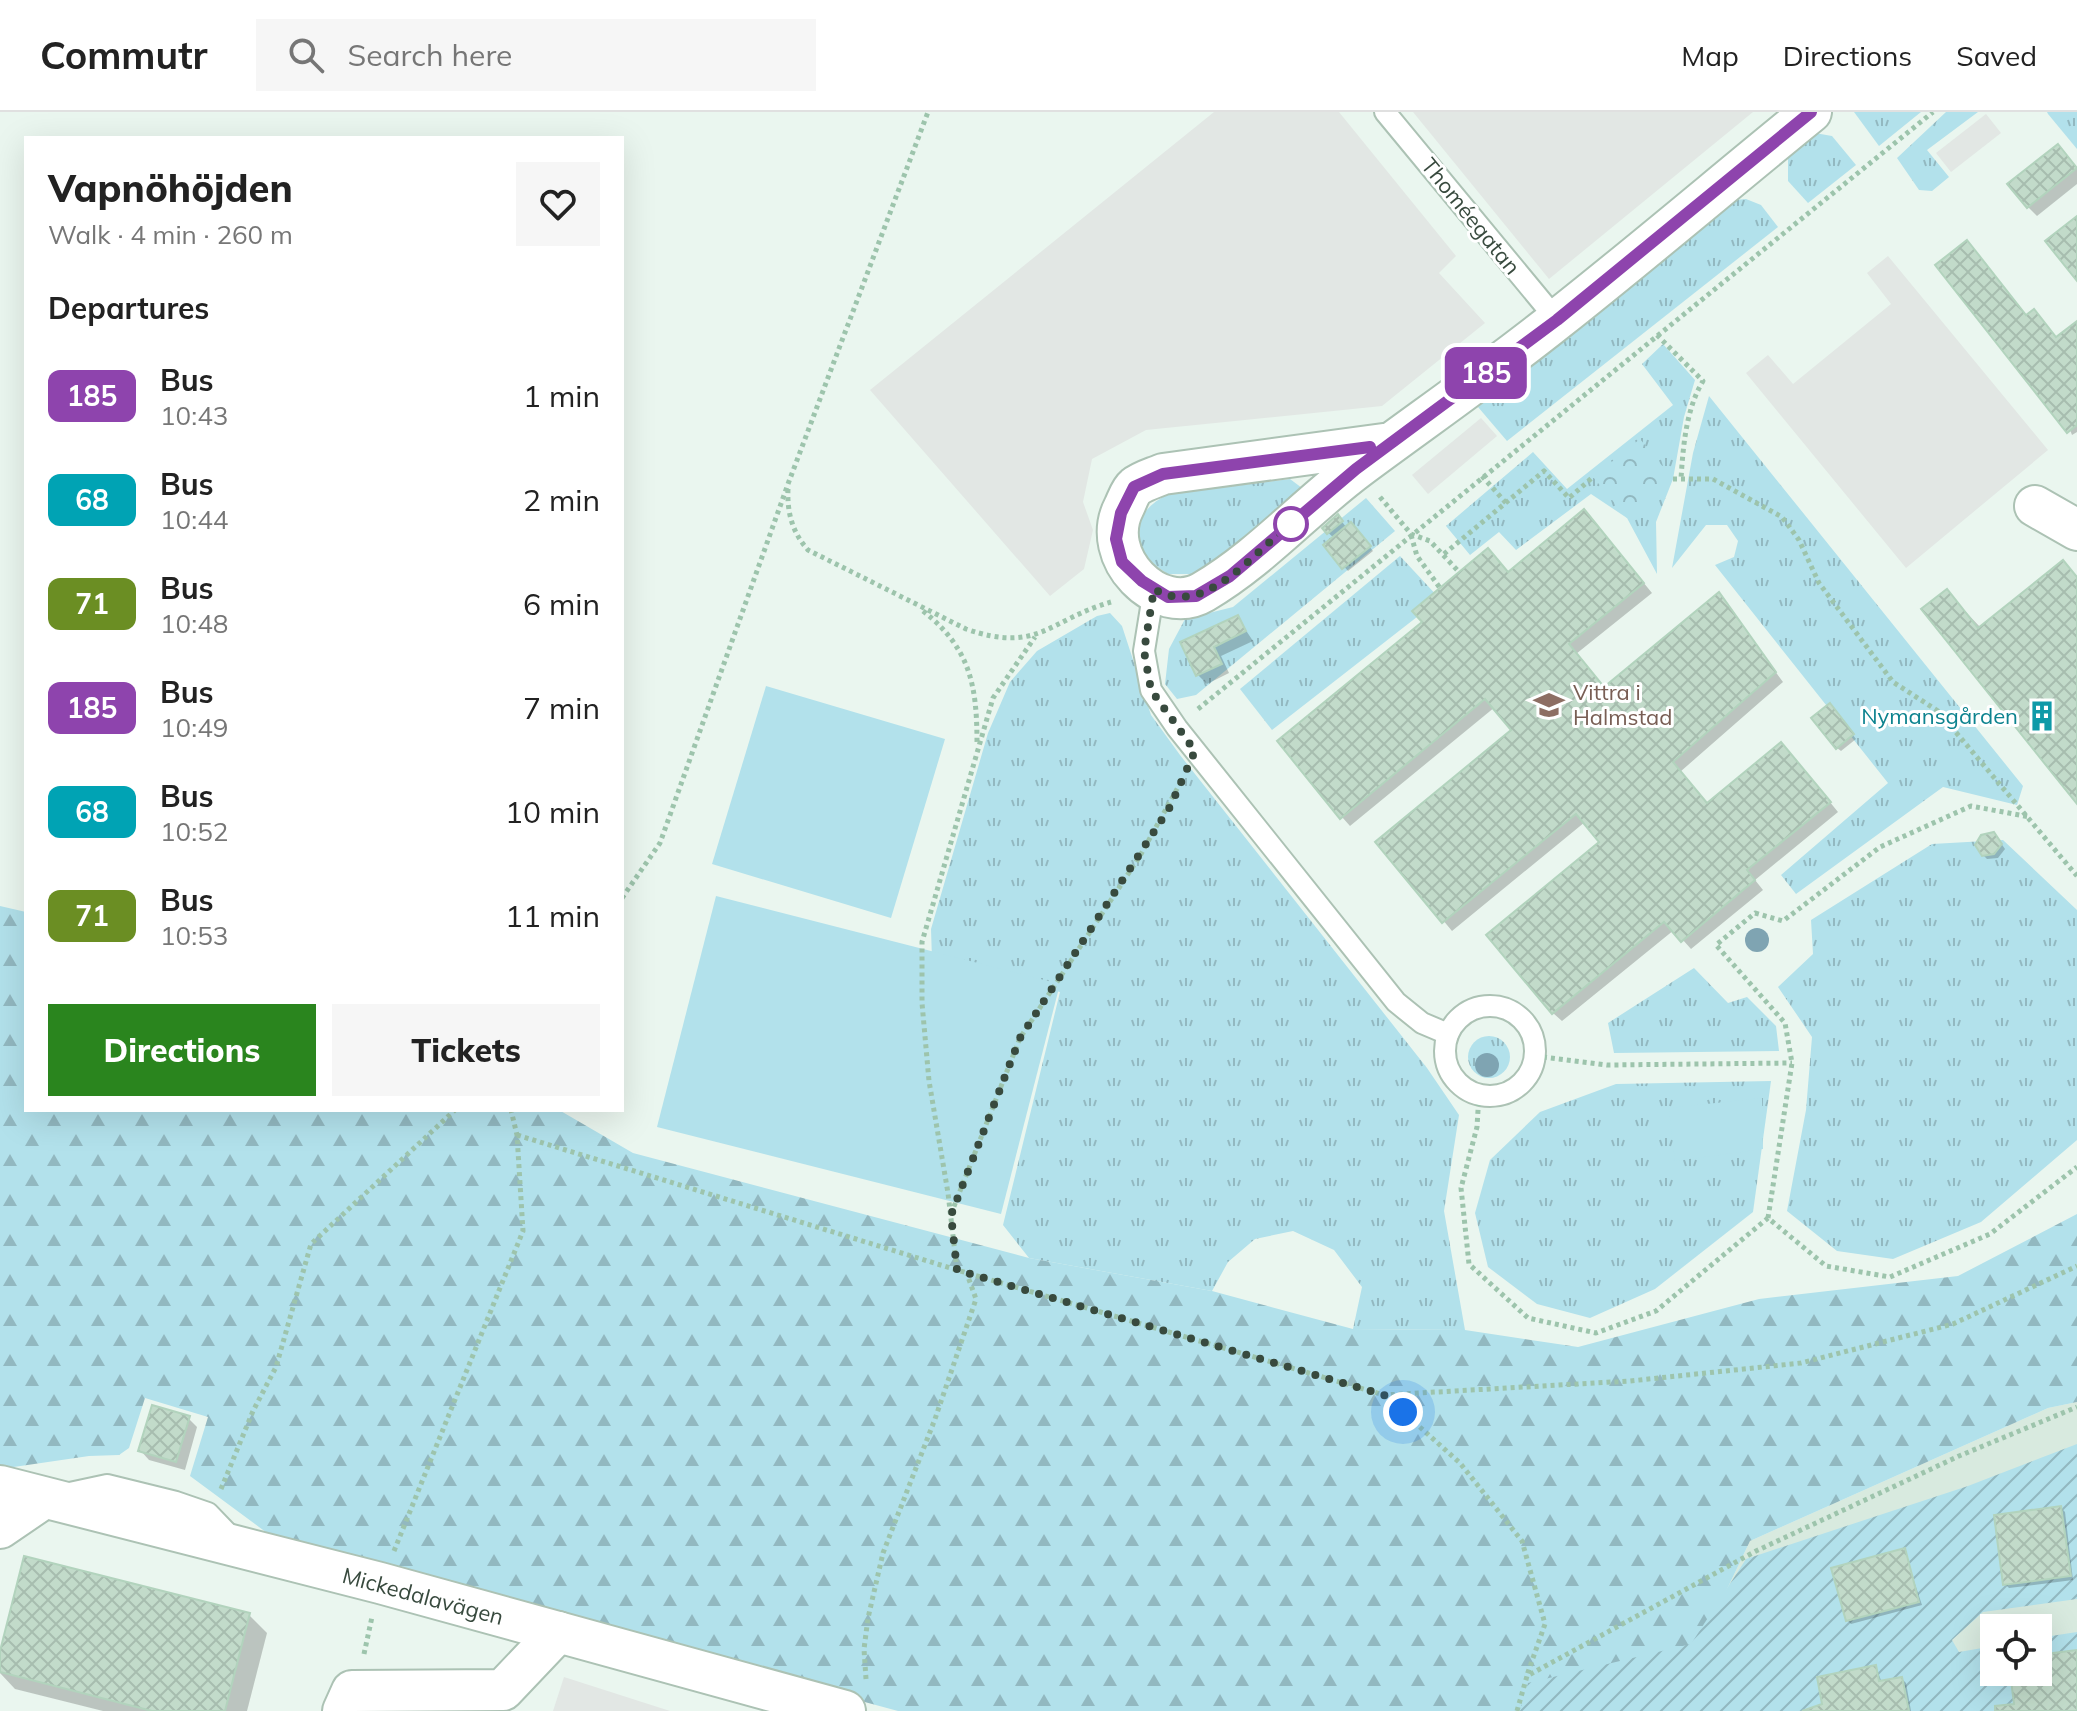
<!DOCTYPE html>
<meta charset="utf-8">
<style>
:root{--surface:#fff;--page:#f6f6f6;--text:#222;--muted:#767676;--line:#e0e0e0;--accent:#2a851e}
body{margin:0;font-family:Mulish,sans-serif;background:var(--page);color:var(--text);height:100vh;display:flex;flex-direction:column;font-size:30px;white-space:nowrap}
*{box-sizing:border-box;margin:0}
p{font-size:26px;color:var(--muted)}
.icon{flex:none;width:44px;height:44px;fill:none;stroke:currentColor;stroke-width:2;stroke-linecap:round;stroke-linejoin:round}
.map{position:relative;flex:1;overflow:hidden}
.drawer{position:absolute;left:24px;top:24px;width:600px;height:976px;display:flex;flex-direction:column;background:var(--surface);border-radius:0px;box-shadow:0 8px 32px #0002}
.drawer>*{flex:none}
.badge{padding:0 16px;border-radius:12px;font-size:28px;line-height:52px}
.tools{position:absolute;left:1980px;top:1502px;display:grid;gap:16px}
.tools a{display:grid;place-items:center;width:72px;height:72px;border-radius:0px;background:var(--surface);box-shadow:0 8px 32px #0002;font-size:40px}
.you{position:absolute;width:40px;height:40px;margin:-20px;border:6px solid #fff;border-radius:50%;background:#1a73e8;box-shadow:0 0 0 12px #1a73e833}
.map>.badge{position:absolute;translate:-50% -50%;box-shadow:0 0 0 4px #fff}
h2{padding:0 24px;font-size:30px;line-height:72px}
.round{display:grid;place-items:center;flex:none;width:84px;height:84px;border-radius:0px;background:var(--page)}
.summary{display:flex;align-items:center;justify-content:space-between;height:136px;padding:0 24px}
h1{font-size:38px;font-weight:800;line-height:60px}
.cta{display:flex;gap:16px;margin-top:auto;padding:16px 24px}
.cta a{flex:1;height:92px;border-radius:0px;background:var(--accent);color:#fff;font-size:32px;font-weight:800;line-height:92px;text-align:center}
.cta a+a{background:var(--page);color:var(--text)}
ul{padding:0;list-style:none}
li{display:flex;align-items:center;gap:24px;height:104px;padding:0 24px}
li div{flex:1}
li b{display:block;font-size:30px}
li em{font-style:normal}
li .badge{min-width:88px;font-weight:700;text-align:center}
header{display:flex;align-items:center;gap:48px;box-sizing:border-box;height:112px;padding:0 40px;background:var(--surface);border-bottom:2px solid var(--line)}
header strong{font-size:38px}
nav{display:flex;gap:44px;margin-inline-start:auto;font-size:28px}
.search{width:560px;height:72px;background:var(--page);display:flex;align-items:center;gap:20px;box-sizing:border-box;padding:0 28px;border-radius:0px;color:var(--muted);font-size:30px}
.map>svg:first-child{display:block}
</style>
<header>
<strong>Commutr</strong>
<div class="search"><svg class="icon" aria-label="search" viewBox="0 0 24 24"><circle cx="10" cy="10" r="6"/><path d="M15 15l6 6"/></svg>Search here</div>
<nav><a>Map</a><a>Directions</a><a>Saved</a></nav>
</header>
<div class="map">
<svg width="2077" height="1599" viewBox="0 0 2077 1599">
<defs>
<pattern id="grass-tufts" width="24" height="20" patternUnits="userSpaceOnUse" patternTransform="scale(2)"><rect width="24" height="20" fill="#b2e1eb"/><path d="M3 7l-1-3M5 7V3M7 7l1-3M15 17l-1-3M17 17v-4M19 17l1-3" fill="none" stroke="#92b8c0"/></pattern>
<pattern id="forest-firs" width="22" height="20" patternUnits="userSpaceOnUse" patternTransform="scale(2)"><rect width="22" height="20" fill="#b2e1eb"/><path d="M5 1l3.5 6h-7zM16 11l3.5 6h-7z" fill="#92b8c0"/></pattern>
<pattern id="park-crowns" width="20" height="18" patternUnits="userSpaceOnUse" patternTransform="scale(2)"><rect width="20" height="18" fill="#b2e1eb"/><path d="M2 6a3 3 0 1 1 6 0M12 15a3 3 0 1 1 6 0" fill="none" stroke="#92b8c0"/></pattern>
<pattern id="garden-furrows" width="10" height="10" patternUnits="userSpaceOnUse" patternTransform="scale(2)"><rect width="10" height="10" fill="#b2e1eb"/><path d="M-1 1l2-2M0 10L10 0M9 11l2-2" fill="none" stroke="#92b8c0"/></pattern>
<pattern id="building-cross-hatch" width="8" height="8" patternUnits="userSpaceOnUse" patternTransform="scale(2)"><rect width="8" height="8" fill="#c2dbca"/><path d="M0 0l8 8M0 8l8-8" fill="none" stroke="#a7bdaf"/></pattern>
</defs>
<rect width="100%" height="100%" fill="#eaf6ef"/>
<path fill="#d8eadf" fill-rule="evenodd" d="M2077 1290V1599H1533L1678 1580 1750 1429 2048 1296ZM1994 1516H2038V1560H1994Z"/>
<g fill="url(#grass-tufts)">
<polygon points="1854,0 1921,0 1879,34"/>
<polygon points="1946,0 1978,0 1927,38 1949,65 1932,79 1919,78 1897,46"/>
<polygon points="2047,0 2077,0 2077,37 2048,2"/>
<polygon points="1815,21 1832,24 1856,53 1808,91 1788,69 1788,46"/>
<polygon points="1746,87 1761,93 1778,115 1507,329 1478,295 1735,88"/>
<polygon points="1663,232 1695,268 1684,305 1673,367 1656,410 1657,462 1627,406 1591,382 1516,438 1499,420 1470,443 1446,414 1533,340 1567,377 1673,293 1642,252"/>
<polygon points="1709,284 2023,674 2017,693 1943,675 1796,782 1781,763 1888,671 1715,453 1734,445 1738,429 1727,413 1706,413 1672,456 1693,341"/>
<path d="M1290 367 1302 376 1301 383 1199 462H1168C1129 440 1127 401 1169 382Z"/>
<polygon points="1366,386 1395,419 1196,583 1177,587 1165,572 1169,537 1185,507 1233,495"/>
<polygon points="1400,444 1440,487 1272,618 1240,577"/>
<polygon points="1110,501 1122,514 1151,603 1180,643 1427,956 1459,1003 1444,1099 1465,1218 1353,1217 1362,1175 1334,1138 1293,1119 1255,1127 1228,1150 1212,1179 1029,1146 1003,1113 1060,880 949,850 932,848 931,817 988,621 1010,570 1037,539 1097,504"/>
<polygon points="2003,728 2077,798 2077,1028 1981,1110 1893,1147 1837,1139 1787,1099 1806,998 1812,925 1778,875 1813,842 1811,808 1932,732"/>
<polygon points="1694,856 1728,891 1747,885 1776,914 1779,939 1614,941 1608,911"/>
<circle cx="1489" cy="945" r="21"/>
<polygon points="1771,969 1753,1100 1655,1177 1590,1206 1537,1192 1488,1155 1475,1101 1490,1048 1540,1000 1616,972"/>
</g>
<polygon fill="url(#forest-firs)" points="0,794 26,800 26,998 559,998 633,1041 1029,1146 1212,1179 1353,1217 1465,1218 1578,1235 1759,1187 1958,1164 2077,1102 2077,1290 2048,1296 1750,1429 1678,1580 1533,1599 898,1599 282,1432 190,1364 208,1305 145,1286 129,1336 119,1343 89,1344 0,1357"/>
<polygon fill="url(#park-crowns)" points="1640,327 1673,367 1627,406 1593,365"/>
<polygon fill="url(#garden-furrows)" points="2077,1332 2077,1487 1983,1500 1952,1528 1959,1540 1994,1534 1994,1560 2038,1560 2038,1526 2077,1520 2077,1599 1520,1599 1528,1571 1691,1532 1746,1447 1968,1374"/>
<g fill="#b2e1eb">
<polygon points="766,574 945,627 891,806 712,752"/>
<polygon points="716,784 1060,872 1001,1102 657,1015"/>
<polygon points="1762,986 1763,1037 1675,1049 1669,996"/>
</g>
<g fill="#e2e7e4">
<polygon points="1214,0 1339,0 1456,144 1439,161 1485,211 1382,294 1146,318 1092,347 1083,390 1093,418 1084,457 1050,484 870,278"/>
<polygon points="1413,0 1753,0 1549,167"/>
<polygon points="1986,2 2001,21 1951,60 1936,41"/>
<polygon points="1888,144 2048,338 1906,456 1746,261 1768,243 1793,272 1891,192 1867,161"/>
<polygon points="1481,306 1497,324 1428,382 1412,363"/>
<polygon points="564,1565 670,1599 553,1599"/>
</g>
<g fill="#0003">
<polygon points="2058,34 2077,56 2077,72 2037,104 2028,95"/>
<polygon points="2027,205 2056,228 2077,212 2077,320 2072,323"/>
<polygon points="1338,405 1347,416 1354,416 1373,439 1348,459 1325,433 1334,426 1324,417"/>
<polygon points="1593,409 1652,481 1576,542 1605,577 1719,482 1783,570 1680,660 1707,693 1790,641 1838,700 1755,768 1763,778 1691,837 1674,818 1562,909 1553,901 1602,731 1585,710 1452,819 1378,730 1514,618 1495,595 1350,714 1342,705 1508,462"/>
<polygon points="2063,450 2077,464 2077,689 1946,479 1981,516"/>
<polygon points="1237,505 1253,529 1221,544 1229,561 1207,572 1198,563 1183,531"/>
<polygon points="1833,598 1856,627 1841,639 1837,636"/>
<polygon points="1998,727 2005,737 1998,746 1987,747 1983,743"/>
<polygon points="188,1306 197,1315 185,1358 149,1348 141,1339"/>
<polygon points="2061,1396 2065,1400 2073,1468 2009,1476 2005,1472"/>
<polygon points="1904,1439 1922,1493 1851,1512 1847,1508"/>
<polygon points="249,1503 267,1521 247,1599 103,1599 15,1577 0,1561 0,1547"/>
<polygon points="1876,1555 1882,1571 1902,1567 1906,1571 1911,1599 1804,1599 1824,1594"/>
</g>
<g fill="url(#building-cross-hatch)" stroke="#b2d3bd" stroke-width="2">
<polygon points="2058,32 2077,56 2027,96 2007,72"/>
<polygon points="2077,104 2077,169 2045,129"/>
<polygon points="1967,128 2026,203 2034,197 2056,225 2077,209 2077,313 2067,321 1935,153"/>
<polygon points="1584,397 1644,471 1569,532 1604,575 1719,480 1776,560 1673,650 1707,691 1781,630 1831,690 1747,758 1755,768 1681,830 1664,810 1552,902 1486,823 1599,730 1576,702 1442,811 1375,730 1511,618 1485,587 1340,707 1277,629 1422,510 1412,499 1488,436 1508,460"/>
<polygon points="1338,402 1343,409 1327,422 1322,416"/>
<polygon points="1351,410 1371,434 1342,457 1323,433"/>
<polygon points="2063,448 2077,465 2077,692 1921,497 1947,477 1978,516"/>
<polygon points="1238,503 1246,519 1214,535 1222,552 1196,564 1180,530"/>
<polygon points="1830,591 1854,622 1836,637 1811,606"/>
<polygon points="1994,720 2002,732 1994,742 1982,744 1975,733 1981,723"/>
<polygon points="152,1293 190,1304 176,1350 138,1339"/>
<polygon points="2061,1394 2071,1464 2003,1473 1994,1403"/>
<polygon points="1905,1436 1919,1490 1846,1509 1831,1456"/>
<polygon points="24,1444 250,1501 225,1599 152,1599 0,1560 0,1539"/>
<polygon points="2077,1538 2077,1599 1995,1599 1995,1594 2014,1592 2010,1560 2038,1560 2038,1543"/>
<polygon points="1876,1553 1879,1569 1902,1565 1909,1599 1802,1599 1822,1592 1817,1565"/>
</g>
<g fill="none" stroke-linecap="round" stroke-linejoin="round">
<g stroke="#acc2b4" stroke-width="24">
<g id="service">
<polyline points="1385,0 1557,208"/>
<polyline points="1154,477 1144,539 1151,578 1177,616 1396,890 1422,911 1448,922"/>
<circle cx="1490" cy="939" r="45"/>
<polyline points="65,1382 107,1373 176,1390 208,1401 233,1427"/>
</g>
</g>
<g stroke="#acc2b4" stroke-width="44">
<g id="minor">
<path d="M1391 331 1163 362C1154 366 1142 369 1135 375 1130 379 1127 389 1124 395 1098 445 1159 506 1203 480 1261 446 1305 395 1359 355 1425 306 1493 259 1558 207 1643 140 1726 69 1811 0"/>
<polyline points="2035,394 2077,418"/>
<polyline points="0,1374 380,1471 845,1599"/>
<polyline points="0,1416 44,1386"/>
<polyline points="343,1599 352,1579 503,1578 558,1520"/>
</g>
</g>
<g stroke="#9dc4ac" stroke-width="5" stroke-dasharray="4 4" stroke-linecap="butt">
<path d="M1657 223 1703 269C1686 297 1683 335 1681 367"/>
<polyline points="1482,364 1506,391"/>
<polyline points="1673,367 1713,367 1782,405 1799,428 1819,471 1893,570 1938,599 2077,764"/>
<path d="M788 377C787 400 792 420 808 438L966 517C1039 542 1048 508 1111 490"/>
<polyline points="1380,385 1411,422 1430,429 1459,460"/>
<polyline points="1411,423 1417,444 1440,476"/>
<polyline points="1444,442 1544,359 1569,386 1593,365"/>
<path d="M923 499C970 536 977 573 977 631"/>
<polyline points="1198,597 1933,0"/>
<polyline points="622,786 660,731 788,372 928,0"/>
<polyline points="1535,944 1607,953 1792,951"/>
<polyline points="1479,982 1477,1015 1461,1076 1469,1152 1528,1206 1596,1221 1656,1199 1768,1106 1826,1154 1890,1165 1990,1122 2077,1055"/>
<polyline points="517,1023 957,1158 1384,1283 1630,1269 1801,1251 1953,1212 2077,1154"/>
<polyline points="951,1102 1020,926 1140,744 1182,668"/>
<polyline points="1768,1106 1792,951 1785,911 1716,833 1755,801 1783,809 1880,735 1971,694 2030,705"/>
<polyline points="957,1158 948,1081 929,969 922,891 922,830 993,586 1035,525"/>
<polyline points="1384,1283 1460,1351 1522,1429 1545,1512 1527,1563"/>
<polyline points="221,1377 253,1299 276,1255 311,1132 455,998"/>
<polyline points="394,1439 523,1119 517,1023 511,998"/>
<polyline points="364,1542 372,1505"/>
<polyline points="866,1567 864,1537 868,1506 883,1441 935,1307 976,1187 967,1162"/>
<polyline points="1517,1599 1527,1564 1756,1439 1959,1344 2077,1295"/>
</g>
<use href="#service" stroke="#fff" stroke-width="20"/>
<use href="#minor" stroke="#fff" stroke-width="40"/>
</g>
<g fill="#7fa4b2">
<circle cx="1757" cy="828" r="12"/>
<circle cx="1487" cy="953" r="12"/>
</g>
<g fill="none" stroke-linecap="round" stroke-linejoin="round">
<g stroke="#fff" stroke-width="18">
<polyline id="line" points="1370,335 1163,362 1134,375 1121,401 1116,427 1122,450 1142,469 1168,485 1196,484 1230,464 1356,357 1557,208 1811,0"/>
</g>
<use href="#line" stroke="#8e44ad" stroke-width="12"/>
<path stroke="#384a3e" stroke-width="8" stroke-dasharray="0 14.4" d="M1291 412C1254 439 1205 508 1154 477L1144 539 1151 578 1195 639 1170 695 1020 926 951 1103 957 1158 1384 1283 1403 1300"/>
</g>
<defs>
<g id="school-bare" transform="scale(2.4)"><path d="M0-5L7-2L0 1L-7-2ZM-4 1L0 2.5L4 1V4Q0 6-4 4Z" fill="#8d6e63" stroke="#fff" stroke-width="2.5" paint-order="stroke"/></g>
<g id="building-bare" transform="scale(2.4)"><path d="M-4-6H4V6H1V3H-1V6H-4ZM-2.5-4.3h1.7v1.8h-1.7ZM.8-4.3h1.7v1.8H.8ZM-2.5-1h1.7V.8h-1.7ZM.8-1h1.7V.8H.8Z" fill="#0f9aa8" stroke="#fff" stroke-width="2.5" paint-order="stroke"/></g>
</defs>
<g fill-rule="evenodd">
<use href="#school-bare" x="1549" y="593"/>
<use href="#building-bare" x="2042" y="604"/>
</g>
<circle fill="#fff" stroke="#8e44ad" stroke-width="4" cx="1291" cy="412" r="16"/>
<g text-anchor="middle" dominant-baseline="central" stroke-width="6" stroke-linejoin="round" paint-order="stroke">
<g font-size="22" fill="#384a3e" stroke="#fff">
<text transform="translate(1471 104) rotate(51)">Thoméegatan</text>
<text transform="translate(423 1484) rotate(15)">Mickedalavägen</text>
</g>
<g font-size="22" fill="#785e54" stroke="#fff" text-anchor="start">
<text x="1573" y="580">Vittra i<tspan x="1573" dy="25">Halmstad</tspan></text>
</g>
<g font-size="22" fill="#0d838f" stroke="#fff" text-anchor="end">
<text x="2018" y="604">Nymansgården</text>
</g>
</g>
</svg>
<div class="tools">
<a><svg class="icon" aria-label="locate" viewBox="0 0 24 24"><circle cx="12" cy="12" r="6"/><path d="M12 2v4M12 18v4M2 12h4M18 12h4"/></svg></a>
</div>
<div class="you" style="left:1403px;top:1300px"></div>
<b class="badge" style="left:1486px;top:261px;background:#8e44ad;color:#fff">185</b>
<section class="drawer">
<div class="summary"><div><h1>Vapnöhöjden</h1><p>Walk · 4 min · 260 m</p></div><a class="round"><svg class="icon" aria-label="heart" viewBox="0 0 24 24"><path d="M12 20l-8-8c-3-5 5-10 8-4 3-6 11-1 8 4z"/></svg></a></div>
<h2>Departures</h2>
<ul>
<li><span class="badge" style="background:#8e44ad;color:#fff">185</span><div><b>Bus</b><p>10:43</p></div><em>1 min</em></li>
<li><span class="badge" style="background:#00a3b4;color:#fff">68</span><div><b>Bus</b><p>10:44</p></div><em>2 min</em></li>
<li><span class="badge" style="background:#6b8e23;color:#fff">71</span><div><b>Bus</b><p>10:48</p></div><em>6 min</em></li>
<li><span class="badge" style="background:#8e44ad;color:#fff">185</span><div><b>Bus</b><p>10:49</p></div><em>7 min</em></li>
<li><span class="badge" style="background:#00a3b4;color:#fff">68</span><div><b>Bus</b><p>10:52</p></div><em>10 min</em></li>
<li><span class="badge" style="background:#6b8e23;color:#fff">71</span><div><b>Bus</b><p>10:53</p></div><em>11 min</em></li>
</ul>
<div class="cta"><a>Directions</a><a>Tickets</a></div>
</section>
</div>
